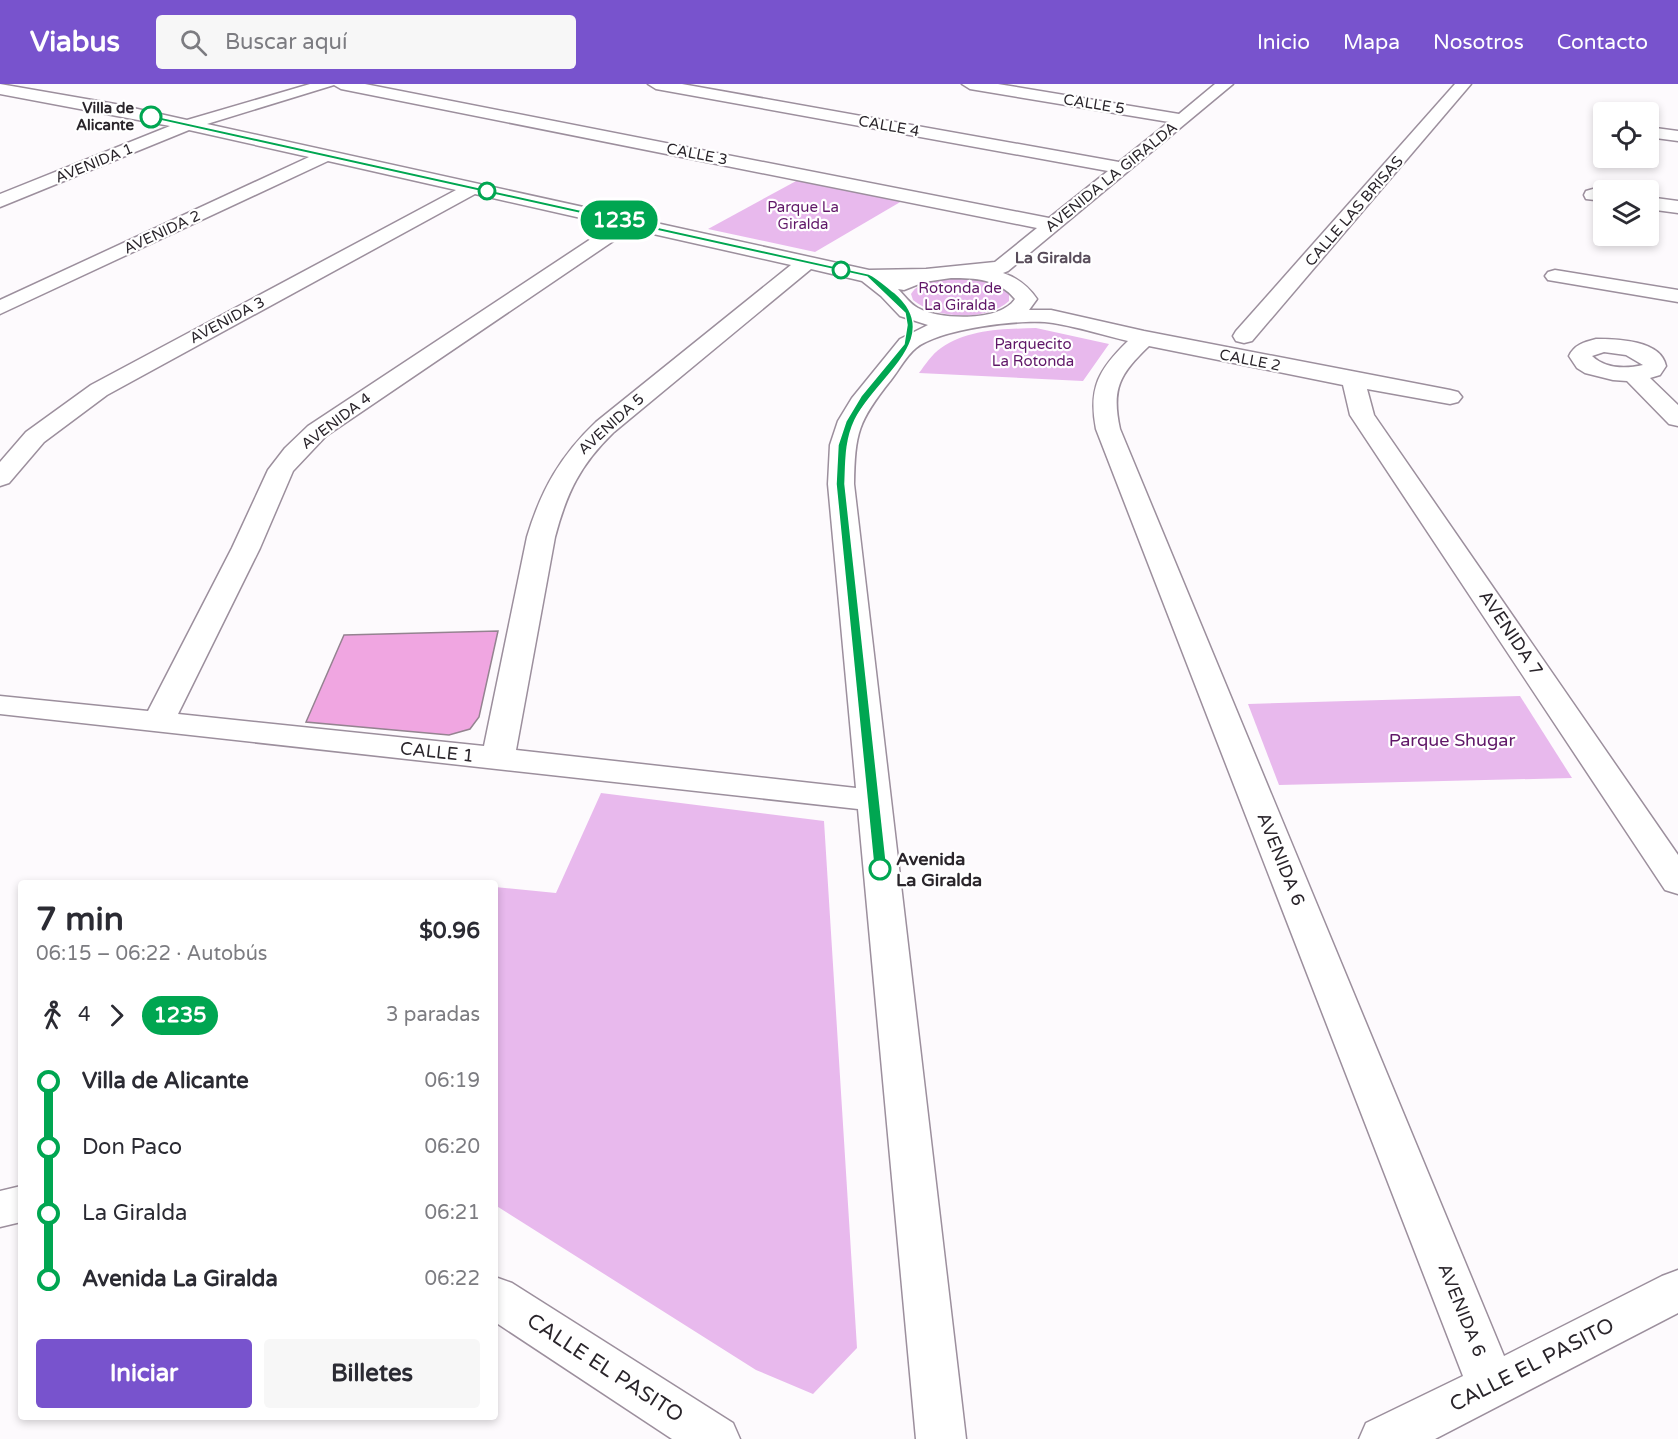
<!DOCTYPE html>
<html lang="es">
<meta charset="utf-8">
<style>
:root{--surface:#fff;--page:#f7f7f7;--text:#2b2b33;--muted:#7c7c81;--accent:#7853cd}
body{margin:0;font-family:"Varela Round",sans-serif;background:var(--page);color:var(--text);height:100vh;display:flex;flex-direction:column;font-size:22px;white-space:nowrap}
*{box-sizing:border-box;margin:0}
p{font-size:20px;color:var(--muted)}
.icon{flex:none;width:33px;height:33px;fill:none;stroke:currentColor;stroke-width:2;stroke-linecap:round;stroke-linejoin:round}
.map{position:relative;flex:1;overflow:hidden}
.side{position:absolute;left:18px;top:796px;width:480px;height:540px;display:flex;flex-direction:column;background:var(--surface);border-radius:6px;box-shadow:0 3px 9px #0003}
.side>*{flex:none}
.badge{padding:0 12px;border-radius:20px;font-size:21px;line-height:39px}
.buttons{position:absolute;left:1593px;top:18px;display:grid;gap:12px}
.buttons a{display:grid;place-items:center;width:66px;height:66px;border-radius:6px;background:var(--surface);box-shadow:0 3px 9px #0003;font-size:30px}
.map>.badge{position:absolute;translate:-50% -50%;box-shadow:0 0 0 3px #fff}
.legs{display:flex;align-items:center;gap:9px;height:66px;padding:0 18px;font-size:20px}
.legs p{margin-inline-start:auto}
.summary{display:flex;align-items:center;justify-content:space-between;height:102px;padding:0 18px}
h1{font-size:33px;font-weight:800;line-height:45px}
.primary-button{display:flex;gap:12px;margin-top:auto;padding:12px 18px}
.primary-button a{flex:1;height:69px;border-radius:6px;background:var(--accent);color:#fff;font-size:24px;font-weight:800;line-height:69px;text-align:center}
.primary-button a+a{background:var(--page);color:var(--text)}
ul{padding:0 18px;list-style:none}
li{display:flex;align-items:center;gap:21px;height:66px;font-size:22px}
li i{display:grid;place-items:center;width:9px;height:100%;margin:0 8px;background:currentColor}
li i::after{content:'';width:15px;height:15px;margin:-8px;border:4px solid;border-radius:50%;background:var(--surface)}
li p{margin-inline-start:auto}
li:first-child i{background:linear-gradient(#0000 50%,currentColor 0)}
li:last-child i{background:linear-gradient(currentColor 50%,#0000 0)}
header{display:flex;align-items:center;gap:36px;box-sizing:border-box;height:84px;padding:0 30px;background:var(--accent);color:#fff}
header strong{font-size:28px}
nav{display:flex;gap:33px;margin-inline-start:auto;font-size:21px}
.search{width:420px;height:54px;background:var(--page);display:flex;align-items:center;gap:15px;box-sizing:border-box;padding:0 21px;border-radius:6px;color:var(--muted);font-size:22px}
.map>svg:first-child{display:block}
</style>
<header>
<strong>Viabus</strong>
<div class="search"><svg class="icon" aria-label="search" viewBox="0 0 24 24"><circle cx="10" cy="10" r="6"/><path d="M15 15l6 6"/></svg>Buscar aquí</div>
<nav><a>Inicio</a><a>Mapa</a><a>Nosotros</a><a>Contacto</a></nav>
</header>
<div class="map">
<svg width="1678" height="1355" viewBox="0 0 1678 1355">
<rect width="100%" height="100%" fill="#fdfafd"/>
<g fill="#e8b9ed">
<polygon points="798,96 902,117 815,168 708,145"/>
<path d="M950 194C970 194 994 194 1009 210V217C986 238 936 235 913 216L911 210C919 197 936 195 950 194Z"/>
<path d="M1036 244 1109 260 1083 297 919 289C925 281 932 270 941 264 968 245 1005 245 1036 244Z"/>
<polygon points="1520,612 1572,694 1279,701 1248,620"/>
<polygon points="601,709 824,737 857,1264 813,1310 756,1286 495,1121 495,803 556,809"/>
</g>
<polygon fill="#f0a6e1" stroke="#948390" stroke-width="1.5" points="498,547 479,633 470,645 449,651 306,638 344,551"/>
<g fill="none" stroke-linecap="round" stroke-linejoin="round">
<g stroke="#9c8f9d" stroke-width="3">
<g id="minor">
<path d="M0 0 115 20 187 36 310 0H365L1049 134 1108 87 656 5 648 0H682L1119 78 1169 38 970 5 962 0H998L1179 30 1215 0H1233L1008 187 1003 189C1018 194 1028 202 1037 215L1029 226H1051L1144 247 1450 306 1458 308 1462 313 1458 318 1450 320 1367 305 1374 331 1678 771V810L1665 806 1350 331 1343 301 1149 262C1120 290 1111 304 1120 345L1504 1272 1662 1192 1678 1186V1229L1435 1355H1359L1366 1339 1463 1292 1096 345C1088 304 1099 285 1128 257 1103 251 1078 243 1053 239 1023 234 940 245 916 264 906 272 899 286 891 296 858 337 855 349 854 400L966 1355H916L858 725 0 630V612L148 627 232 464 268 386 285 364 308 342 612 141 475 110 107 311 44 358 9 399 0 402V378L26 348 91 301 456 106 328 77 0 230V216L309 73 189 46 0 123V110L170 42 0 10ZM334 1 341 5 1037 144 995 178 926 185 869 186 207 40ZM631 145 791 181 596 338C561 371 541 406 527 453L484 662 178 630 260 464 293 387 326 352ZM811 185 862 197 881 212 900 232 928 241 900 255 852 314 838 337 830 361 828 400 856 704 516 666 555 453C567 408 580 381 614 348ZM951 194C975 194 999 195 1015 215 1000 238 940 236 918 224 910 220 904 211 898 205L904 206 924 198Z"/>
<polygon points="1455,0 1471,0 1252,257 1244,259 1236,257 1233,252 1236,247"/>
<polygon points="1648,43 1678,47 1678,57 1648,53"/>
<polygon points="1593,105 1604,106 1604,117 1586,115 1584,111 1586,107"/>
<polygon points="1648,113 1678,117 1678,129 1648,125"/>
<polygon points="1555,186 1678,206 1678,218 1548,196 1545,192 1548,188"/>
<path d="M1596 255C1617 255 1661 256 1666 282L1660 291 1650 294 1678 321V342L1669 340 1627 297 1613 296 1585 289 1577 284 1569 272C1574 261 1584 258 1596 255ZM1604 268 1626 271 1643 281C1625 285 1606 285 1592 272Z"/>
<polygon points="21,1102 21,1138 0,1143 0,1107"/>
<polygon points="495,1193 512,1199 733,1339 740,1355 672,1355 495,1238"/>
</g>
</g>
<use href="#minor" fill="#fff" fill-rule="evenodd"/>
</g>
<path fill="#00a651" stroke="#fff" stroke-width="1.5" d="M151 31 869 190C878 194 887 203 895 209 947 254 875 294 855 336 845 357 846 378 845 400L887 785 885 788 880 790 874 785 836 400 838 361 846 337 861 312 904 260 907 241 905 229 867 193 149 34Z"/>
<g fill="#fff" stroke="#00a651" stroke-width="3">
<circle cx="151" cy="33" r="10"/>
<circle cx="487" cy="107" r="8"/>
<circle cx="841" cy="186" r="8"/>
<circle cx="880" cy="785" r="10"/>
</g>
<g text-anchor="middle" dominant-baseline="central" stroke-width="4.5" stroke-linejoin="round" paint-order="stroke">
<g font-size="15" fill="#2a252b" stroke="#fff">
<text transform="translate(1094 20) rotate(9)">CALLE 5</text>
<text transform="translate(889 42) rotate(10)">CALLE 4</text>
<text transform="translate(697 70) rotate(11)">CALLE 3</text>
<text transform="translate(94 79) rotate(-22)">AVENIDA 1</text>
<text transform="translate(1111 93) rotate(-39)">AVENIDA LA GIRALDA</text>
<text transform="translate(1354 127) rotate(-49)">CALLE LAS BRISAS</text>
<text transform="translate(162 148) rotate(-25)">AVENIDA 2</text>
<text transform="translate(227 236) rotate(-28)">AVENIDA 3</text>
<text transform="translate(1250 276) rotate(11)">CALLE 2</text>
<text transform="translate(336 337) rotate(-37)">AVENIDA 4</text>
<text transform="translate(611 340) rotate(-42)">AVENIDA 5</text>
</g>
<g font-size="15" font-weight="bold" fill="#2a252b" stroke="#fff" text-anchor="end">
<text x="134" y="24">Villa de<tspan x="134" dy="17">Alicante</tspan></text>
</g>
<g font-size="15" fill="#601768" stroke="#fff">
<text x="803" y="123">Parque La<tspan x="803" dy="17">Giralda</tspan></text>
<text x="960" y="204">Rotonda de<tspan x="960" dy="17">La Giralda</tspan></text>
<text x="1033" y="260">Parquecito<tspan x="1033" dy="17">La Rotonda</tspan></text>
</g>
<g font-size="16" font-weight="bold" fill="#594d5b" stroke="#fff">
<text x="1053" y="174">La Giralda</text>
</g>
<g font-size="18" fill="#2a252b" stroke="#fff">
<text transform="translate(1511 549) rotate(56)">AVENIDA 7</text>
<text transform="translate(437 668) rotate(6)">CALLE 1</text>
<text transform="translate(1281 775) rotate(68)">AVENIDA 6</text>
<text transform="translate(1462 1226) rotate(68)">AVENIDA 6</text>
</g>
<g font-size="18" fill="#601768" stroke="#fff">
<text x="1452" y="656">Parque Shugar</text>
</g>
<g font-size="18" font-weight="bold" fill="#2a252b" stroke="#fff" text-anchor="start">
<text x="896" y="775">Avenida<tspan x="896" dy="21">La Giralda</tspan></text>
</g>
<g font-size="21" fill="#2a252b" stroke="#fff">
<text transform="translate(1532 1281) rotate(-27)">CALLE EL PASITO</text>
<text transform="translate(605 1284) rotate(33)">CALLE EL PASITO</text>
</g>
</g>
</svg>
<div class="buttons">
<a><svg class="icon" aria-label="locate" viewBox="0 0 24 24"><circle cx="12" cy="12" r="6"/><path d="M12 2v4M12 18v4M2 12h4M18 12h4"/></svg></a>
<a><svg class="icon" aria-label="layers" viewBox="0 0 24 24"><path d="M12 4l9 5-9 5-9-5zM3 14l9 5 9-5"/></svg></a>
</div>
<b class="badge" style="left:619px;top:136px;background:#00a651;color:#fff">1235</b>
<section class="side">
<div class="summary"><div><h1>7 min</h1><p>06:15 – 06:22 · Autobús</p></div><b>$0.96</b></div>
<div class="legs"><svg class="icon" aria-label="walk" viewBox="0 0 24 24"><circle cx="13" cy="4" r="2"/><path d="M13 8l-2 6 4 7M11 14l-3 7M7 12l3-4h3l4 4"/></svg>4<svg class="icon" aria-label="forward" viewBox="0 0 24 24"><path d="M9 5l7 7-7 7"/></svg><b class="badge" style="background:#00a651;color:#fff">1235</b><p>3 paradas</p></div>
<ul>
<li><i style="color:#00a651"></i><b>Villa de Alicante</b><p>06:19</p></li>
<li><i style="color:#00a651"></i><span>Don Paco</span><p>06:20</p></li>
<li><i style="color:#00a651"></i><span>La Giralda</span><p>06:21</p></li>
<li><i style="color:#00a651"></i><b>Avenida La Giralda</b><p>06:22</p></li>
</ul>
<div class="primary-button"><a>Iniciar</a><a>Billetes</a></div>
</section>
</div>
